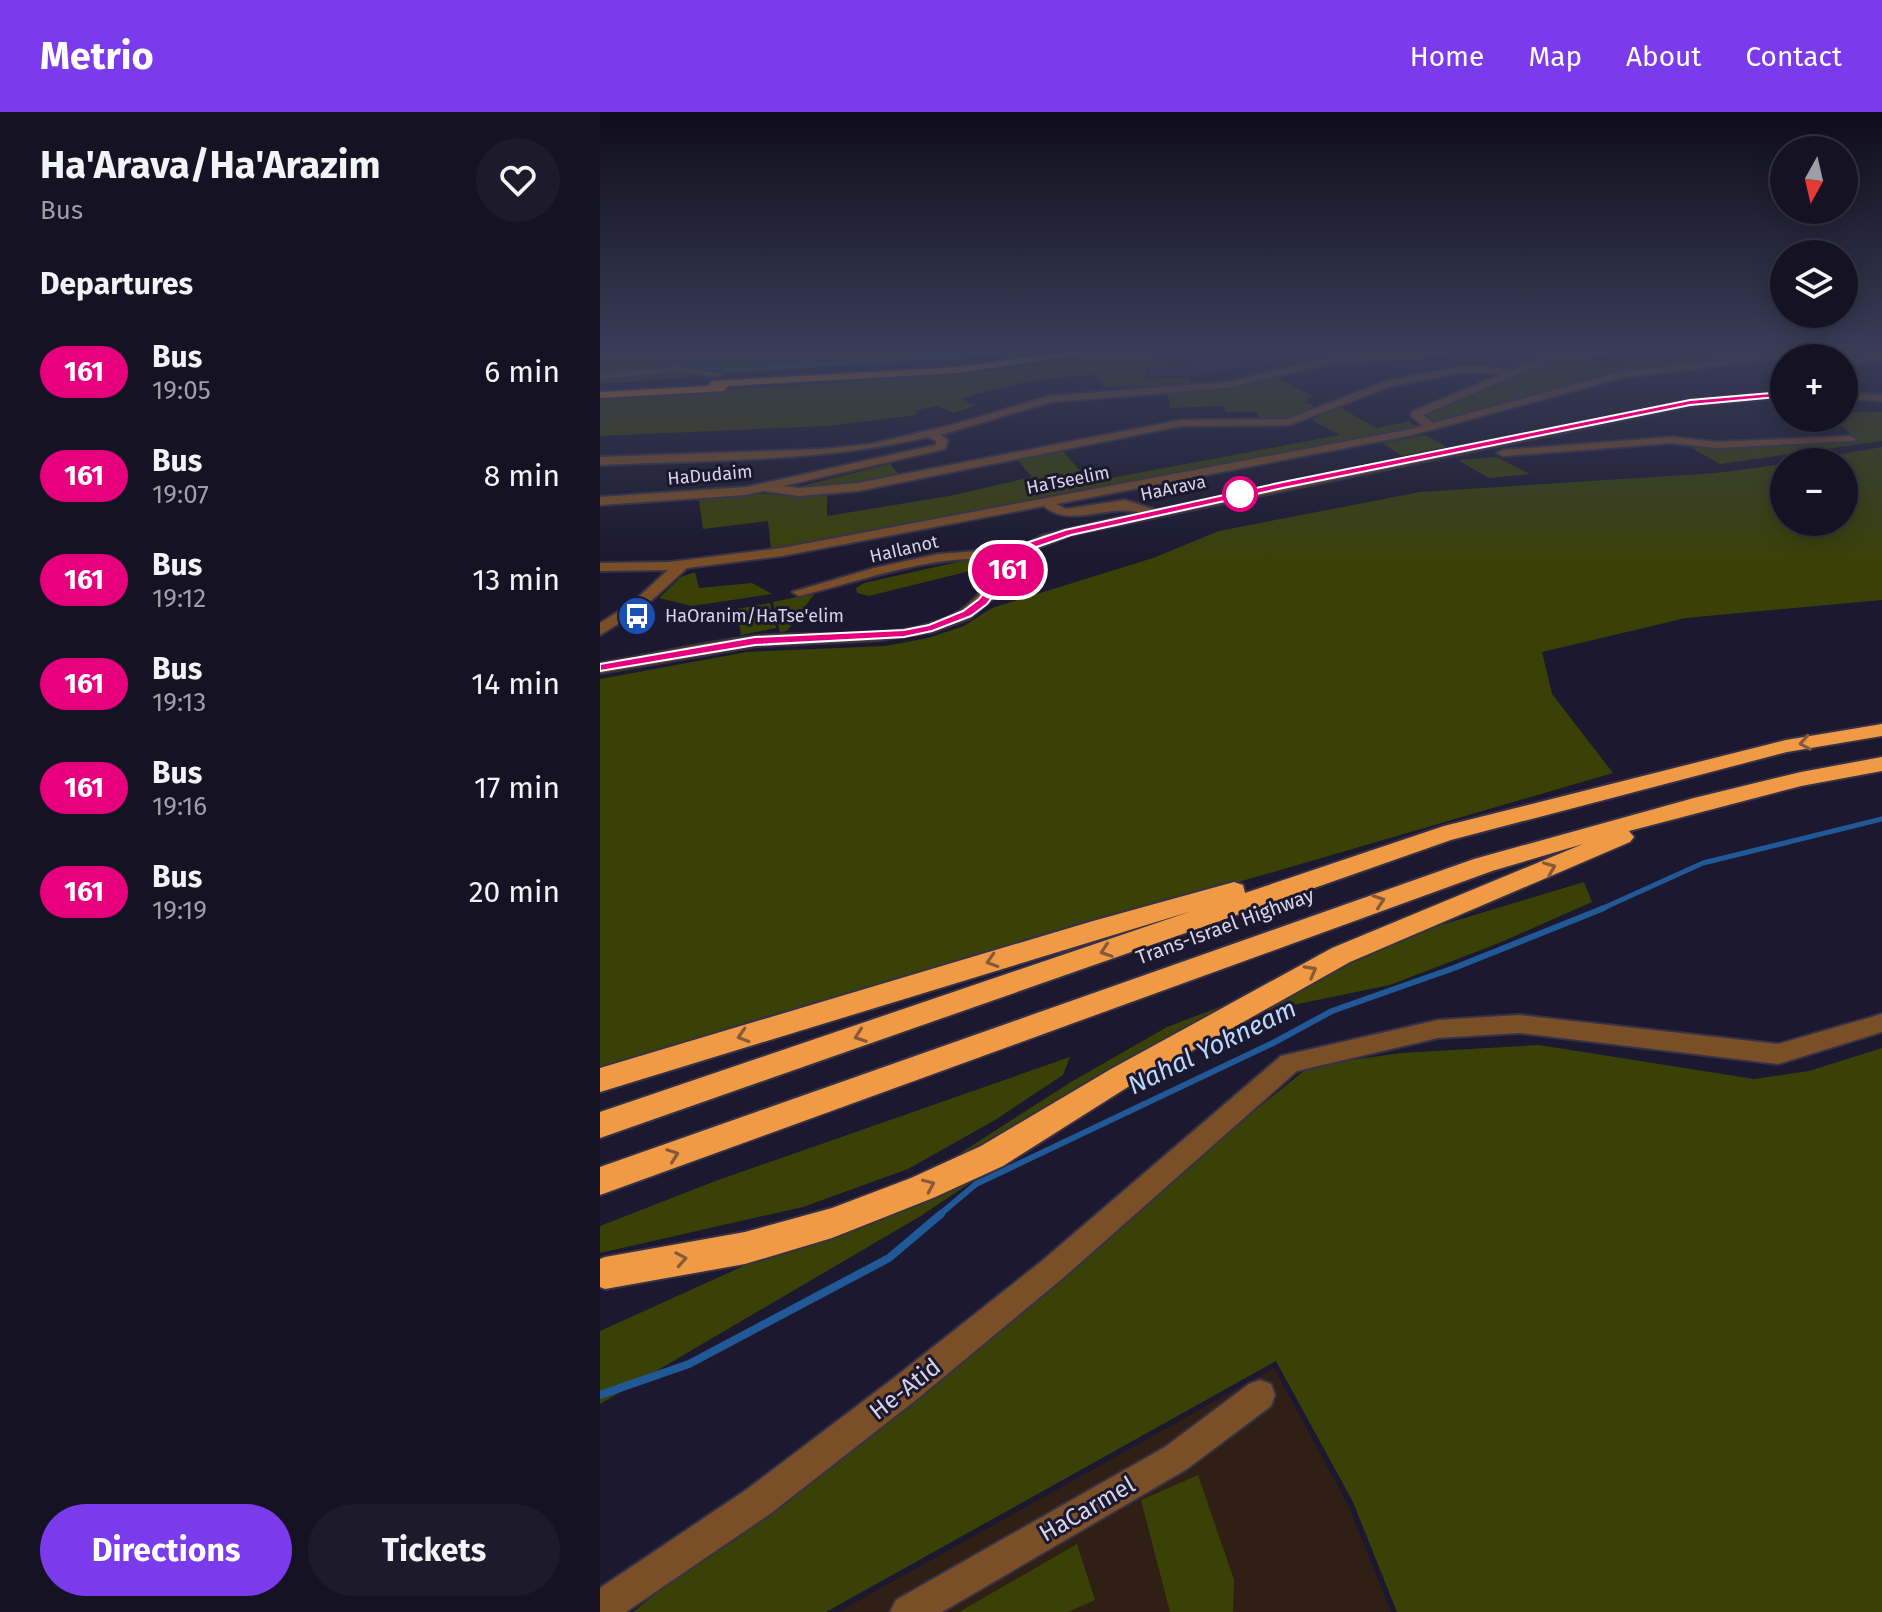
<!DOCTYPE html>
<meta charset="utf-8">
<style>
:root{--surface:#141223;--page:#1d1b2b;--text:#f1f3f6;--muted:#9d9ea6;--line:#333241;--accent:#7c3aed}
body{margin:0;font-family:"Fira Sans",sans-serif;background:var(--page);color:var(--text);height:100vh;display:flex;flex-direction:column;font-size:30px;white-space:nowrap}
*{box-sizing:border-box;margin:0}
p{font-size:26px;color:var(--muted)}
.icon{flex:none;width:44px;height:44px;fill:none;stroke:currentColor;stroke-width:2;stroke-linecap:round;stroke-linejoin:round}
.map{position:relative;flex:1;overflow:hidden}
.side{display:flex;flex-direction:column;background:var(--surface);width:600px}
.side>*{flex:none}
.badge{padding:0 16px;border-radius:26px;font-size:28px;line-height:52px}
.needle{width:52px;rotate:188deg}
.buttons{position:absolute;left:1170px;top:24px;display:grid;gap:16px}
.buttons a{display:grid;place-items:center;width:88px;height:88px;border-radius:50%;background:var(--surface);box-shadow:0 4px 20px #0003,0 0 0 2px var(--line);font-size:40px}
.map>.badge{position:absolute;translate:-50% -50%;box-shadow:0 0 0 4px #fff}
h2{padding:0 40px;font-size:30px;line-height:72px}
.round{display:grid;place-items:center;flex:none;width:84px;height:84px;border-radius:42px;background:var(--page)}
.headline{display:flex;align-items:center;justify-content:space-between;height:136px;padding:0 40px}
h1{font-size:38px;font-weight:700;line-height:60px}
.primary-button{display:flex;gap:16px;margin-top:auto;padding:16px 40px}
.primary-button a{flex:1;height:92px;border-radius:48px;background:var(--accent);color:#fff;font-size:32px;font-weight:700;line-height:92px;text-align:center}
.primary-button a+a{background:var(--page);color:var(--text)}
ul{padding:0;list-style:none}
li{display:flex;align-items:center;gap:24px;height:104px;padding:0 40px}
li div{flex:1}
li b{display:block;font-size:30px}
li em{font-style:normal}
li .badge{min-width:88px;font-weight:700;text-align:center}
header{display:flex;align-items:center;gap:48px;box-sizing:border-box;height:112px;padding:0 40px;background:var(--accent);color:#fff}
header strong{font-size:38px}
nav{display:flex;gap:44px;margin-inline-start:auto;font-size:28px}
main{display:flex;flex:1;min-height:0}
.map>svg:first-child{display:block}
</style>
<header>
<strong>Metrio</strong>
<nav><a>Home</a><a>Map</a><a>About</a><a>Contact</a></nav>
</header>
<main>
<section class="side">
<div class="headline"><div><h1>Ha'Arava/Ha'Arazim</h1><p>Bus</p></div><a class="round"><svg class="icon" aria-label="heart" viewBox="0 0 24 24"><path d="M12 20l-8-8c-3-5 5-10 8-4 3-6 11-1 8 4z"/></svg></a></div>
<h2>Departures</h2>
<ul>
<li><span class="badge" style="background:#e6007e;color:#fff">161</span><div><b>Bus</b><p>19:05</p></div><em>6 min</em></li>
<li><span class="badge" style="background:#e6007e;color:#fff">161</span><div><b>Bus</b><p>19:07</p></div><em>8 min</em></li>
<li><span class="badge" style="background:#e6007e;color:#fff">161</span><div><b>Bus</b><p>19:12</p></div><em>13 min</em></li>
<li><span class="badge" style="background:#e6007e;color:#fff">161</span><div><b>Bus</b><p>19:13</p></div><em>14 min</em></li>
<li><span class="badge" style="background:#e6007e;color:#fff">161</span><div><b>Bus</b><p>19:16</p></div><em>17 min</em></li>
<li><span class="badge" style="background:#e6007e;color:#fff">161</span><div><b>Bus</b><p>19:19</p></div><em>20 min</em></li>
</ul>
<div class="primary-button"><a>Directions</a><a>Tickets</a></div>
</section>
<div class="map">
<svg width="1282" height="1500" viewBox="0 0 1282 1500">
<rect width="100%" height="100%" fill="#1b182f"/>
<polygon fill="#24213d" points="557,240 685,240 696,248 591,264 549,265 548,256 589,255 582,251 554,251"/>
<polygon fill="#2f1f15" points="674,1256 748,1393 791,1500 238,1500"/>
<g fill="#3a4107">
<polygon points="0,240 414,240 0,272"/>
<path d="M519 240H555L552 252 585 254 545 256 546 267 590 266V273L503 275 496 263C450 264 404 273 360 287L376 293 354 301 337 294 317 298 316 303 227 314 0 324V286L376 261Z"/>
<polygon points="1144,240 1200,240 1016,261 836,311 824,306 836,295 960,244 986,245 1006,256"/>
<polygon points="673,264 713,284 705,290 717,296 686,308 660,308 656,300 626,300 623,294 570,296 568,282 635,274"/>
<polygon points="738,294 776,316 809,309 818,315 171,437 168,409 103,417 99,388 155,382 227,383 227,404 349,384 432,365 417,347 462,338 490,370 740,323 711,308"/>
<polygon points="1244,300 1282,300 1282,329 1120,352 1090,335 1123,337 1161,332 1257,329 1234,306 1244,306"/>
<polygon points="826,323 847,335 802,344 782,331"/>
<polygon points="1282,335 1282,488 1086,506 942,540 952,582 1013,661 0,956 0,567 147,540 285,534 328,526 364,514 392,496 553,446 619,419 820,380 1116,361 1184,352 1184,410 1244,410 1244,350 1196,350"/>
<polygon points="896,345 930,362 889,366 858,348"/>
<polygon points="290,352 300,364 230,376 197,375"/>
<polygon points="380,445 398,452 269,484 257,481 256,476 264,471"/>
<polygon points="95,460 99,476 152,471 172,482 92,494 59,486 81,465"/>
<polygon points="215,481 187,519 180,520 173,490"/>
<polygon points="170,491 176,516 141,523 137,497"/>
<polygon points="984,770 992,790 899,831 790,873 659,900 593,924 319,1105 0,1292 0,1219 159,1147 337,1056 471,970 567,915 811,822"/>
<polygon points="939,933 1154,967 1209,959 1282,936 1282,1500 797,1500 753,1390 676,1249 226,1500 33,1500 710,954 801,941"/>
<polygon points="470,945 463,963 395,1008 308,1057 203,1095 0,1141 0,1114 118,1068"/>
<polygon points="598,1363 634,1468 633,1500 570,1500 541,1388"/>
<polygon points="477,1432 495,1488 468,1500 359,1500"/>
</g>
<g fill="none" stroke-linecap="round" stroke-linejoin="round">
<g stroke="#215998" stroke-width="3">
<polyline points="77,255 145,257 439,240"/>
<polyline points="0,260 67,255"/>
</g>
<polyline stroke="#215998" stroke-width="5" points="999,798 1103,751 1282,707"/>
<polyline stroke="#215998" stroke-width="6" points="338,1104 376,1072 673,931 732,899 854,856 1004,796"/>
<polyline stroke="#215998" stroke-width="8" points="0,1283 89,1252 289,1146 341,1102"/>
<g stroke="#353248" stroke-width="4">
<g id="minor">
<path d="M802 240H847L842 243 732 251 628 276 451 290 340 323 348 328 345 337 183 374 199 376 258 371 581 308 688 307 786 269 863 254 914 257 954 240H1008L1003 243 961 244 823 303 833 311 1020 260 1195 240H1225L1021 266 812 323 456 392 466 397 525 388 556 398 1090 288 1184 279V285L1090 294 471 423 433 438 391 488 370 506 332 520 279 528 156 534 0 561V551C52 543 104 530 157 524 218 518 288 530 346 506 374 495 388 470 407 448 337 440 266 468 199 484L192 480 274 456 338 442 393 438 414 440 443 423 540 401C509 391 470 417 444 394L182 444 87 456 42 497 0 523V511L32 491 68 458 0 459V451L70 450 182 436 811 317 823 314 811 304V300L902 262 863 260 789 275 689 313 581 314 258 379 199 384 163 379 146 383 0 393V385L146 375 336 333V329L328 325C221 350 110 348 0 353V345L224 337 271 332 352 313 450 284 628 270 732 245Z"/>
<polygon points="1282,242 1282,248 1244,252 1244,246"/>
<polygon points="79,254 124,262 119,265 79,260 0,267 0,261"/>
<polygon points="1244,281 1282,283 1282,289 1244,287"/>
<polygon points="1250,324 1256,327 1254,329 1116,336 1072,331 903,344 897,341 903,338 1072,325 1116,330"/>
<polygon points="1282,902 1282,920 1178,952 919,921 838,926 697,959 462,1167 316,1288 170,1402 26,1500 0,1500 0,1476 146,1378 294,1266 442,1149 681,944 838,908 919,903 1178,932"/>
<polygon points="660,1268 671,1272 675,1283 671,1294 587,1357 342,1500 290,1500 296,1488 565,1335 649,1272"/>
</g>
</g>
<g stroke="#353248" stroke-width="4">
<polygon id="major" points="468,240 494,240 358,261 128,274 124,279 0,286 0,280 108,274 112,269 358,255"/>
</g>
<g stroke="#353248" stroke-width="4">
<g id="highway">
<polygon points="1282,612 1282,624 1187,640 851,728 0,1026 0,1000 592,799 0,980 0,956 493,809 634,770 643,773 645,781 844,714 1186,628"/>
<polygon points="1282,645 1282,659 1201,674 1029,719 1034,725 1030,730 750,850 531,973 403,1054 333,1086 232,1126 145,1152 5,1177 0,1175 0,1147 5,1145 145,1120 232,1096 311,1066 381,1034 511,957 732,836 983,732 892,759 0,1083 0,1055 874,747 1094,686 1201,660"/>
</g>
</g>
<use href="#minor" fill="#7a4e27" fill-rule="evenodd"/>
<use href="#major" fill="#d97e17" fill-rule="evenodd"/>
<use href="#highway" fill="#f19a46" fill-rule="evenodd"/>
</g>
<defs><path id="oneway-chevron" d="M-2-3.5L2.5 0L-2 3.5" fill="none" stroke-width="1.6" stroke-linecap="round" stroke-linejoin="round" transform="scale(2)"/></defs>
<g stroke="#86593a">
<use href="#oneway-chevron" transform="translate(1205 631) rotate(170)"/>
<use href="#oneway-chevron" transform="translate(950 756) rotate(-22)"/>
<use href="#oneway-chevron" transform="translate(779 789) rotate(-19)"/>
<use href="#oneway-chevron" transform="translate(506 839) rotate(161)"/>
<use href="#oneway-chevron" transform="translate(392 849) rotate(163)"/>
<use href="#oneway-chevron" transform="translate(711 859) rotate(-29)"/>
<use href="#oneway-chevron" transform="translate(143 924) rotate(163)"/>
<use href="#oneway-chevron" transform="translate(260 924) rotate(161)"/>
<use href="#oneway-chevron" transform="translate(73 1043) rotate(-20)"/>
<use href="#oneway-chevron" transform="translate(329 1073) rotate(-24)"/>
<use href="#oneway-chevron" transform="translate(81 1147) rotate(-10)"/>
</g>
<linearGradient id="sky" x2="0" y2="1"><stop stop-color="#0f0d1a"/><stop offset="0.53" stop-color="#393d58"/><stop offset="1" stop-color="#393d58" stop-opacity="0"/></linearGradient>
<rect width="1282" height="450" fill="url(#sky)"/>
<polygon fill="#e6007e" stroke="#fff" stroke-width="2" points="1184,280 1187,284 1090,293 683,376 471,423 434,436 421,447 387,492 371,504 332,519 304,525 155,533 0,559 0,552 155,525 304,518 329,513 363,499 379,487 414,442 426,431 465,418 683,370 1090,288"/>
<defs>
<g id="bus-disc" transform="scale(2)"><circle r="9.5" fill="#1a4fb4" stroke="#1b182f"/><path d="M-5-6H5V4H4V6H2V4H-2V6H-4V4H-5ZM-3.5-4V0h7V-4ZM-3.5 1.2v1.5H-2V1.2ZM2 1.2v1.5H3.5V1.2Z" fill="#fff"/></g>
</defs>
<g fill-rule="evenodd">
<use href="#bus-disc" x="37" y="504"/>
</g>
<circle fill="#fff" stroke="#e6007e" stroke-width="4" cx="640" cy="382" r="16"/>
<g text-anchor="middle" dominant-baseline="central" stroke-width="6" stroke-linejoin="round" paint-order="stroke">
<g font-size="18" fill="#d6d5e5" stroke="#1b182f">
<text transform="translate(110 363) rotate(-5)">HaDudaim</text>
<text transform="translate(468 368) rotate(-11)">HaTseelim</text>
<text transform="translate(573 376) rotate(-12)">HaArava</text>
<text transform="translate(304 437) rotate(-13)">HaIlanot</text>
</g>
<g font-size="18" fill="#d6d5e5" stroke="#1b182f" text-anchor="start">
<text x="65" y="504">HaOranim/HaTse'elim</text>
</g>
<g font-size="20" fill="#d6d5e5" stroke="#1b182f">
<text transform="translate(625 814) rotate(-20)">Trans-Israel Highway</text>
</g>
<g font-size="24" fill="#d6d5e5" stroke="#1b182f">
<text transform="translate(305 1277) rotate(-38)">He-Atid</text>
<text transform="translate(487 1397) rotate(-30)">HaCarmel</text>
</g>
<g font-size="26" font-style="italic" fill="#bbd8fc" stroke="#1b182f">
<text transform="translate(612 935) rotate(-26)">Nahal Yokneam</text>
</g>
</g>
</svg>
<div class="buttons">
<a><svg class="needle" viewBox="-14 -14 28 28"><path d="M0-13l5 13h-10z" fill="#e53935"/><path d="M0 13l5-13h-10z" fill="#9d9ea6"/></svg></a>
<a><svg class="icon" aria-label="layers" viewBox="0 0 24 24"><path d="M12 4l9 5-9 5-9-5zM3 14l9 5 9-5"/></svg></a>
<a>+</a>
<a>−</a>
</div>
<b class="badge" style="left:408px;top:458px;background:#e6007e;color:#fff">161</b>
</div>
</main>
